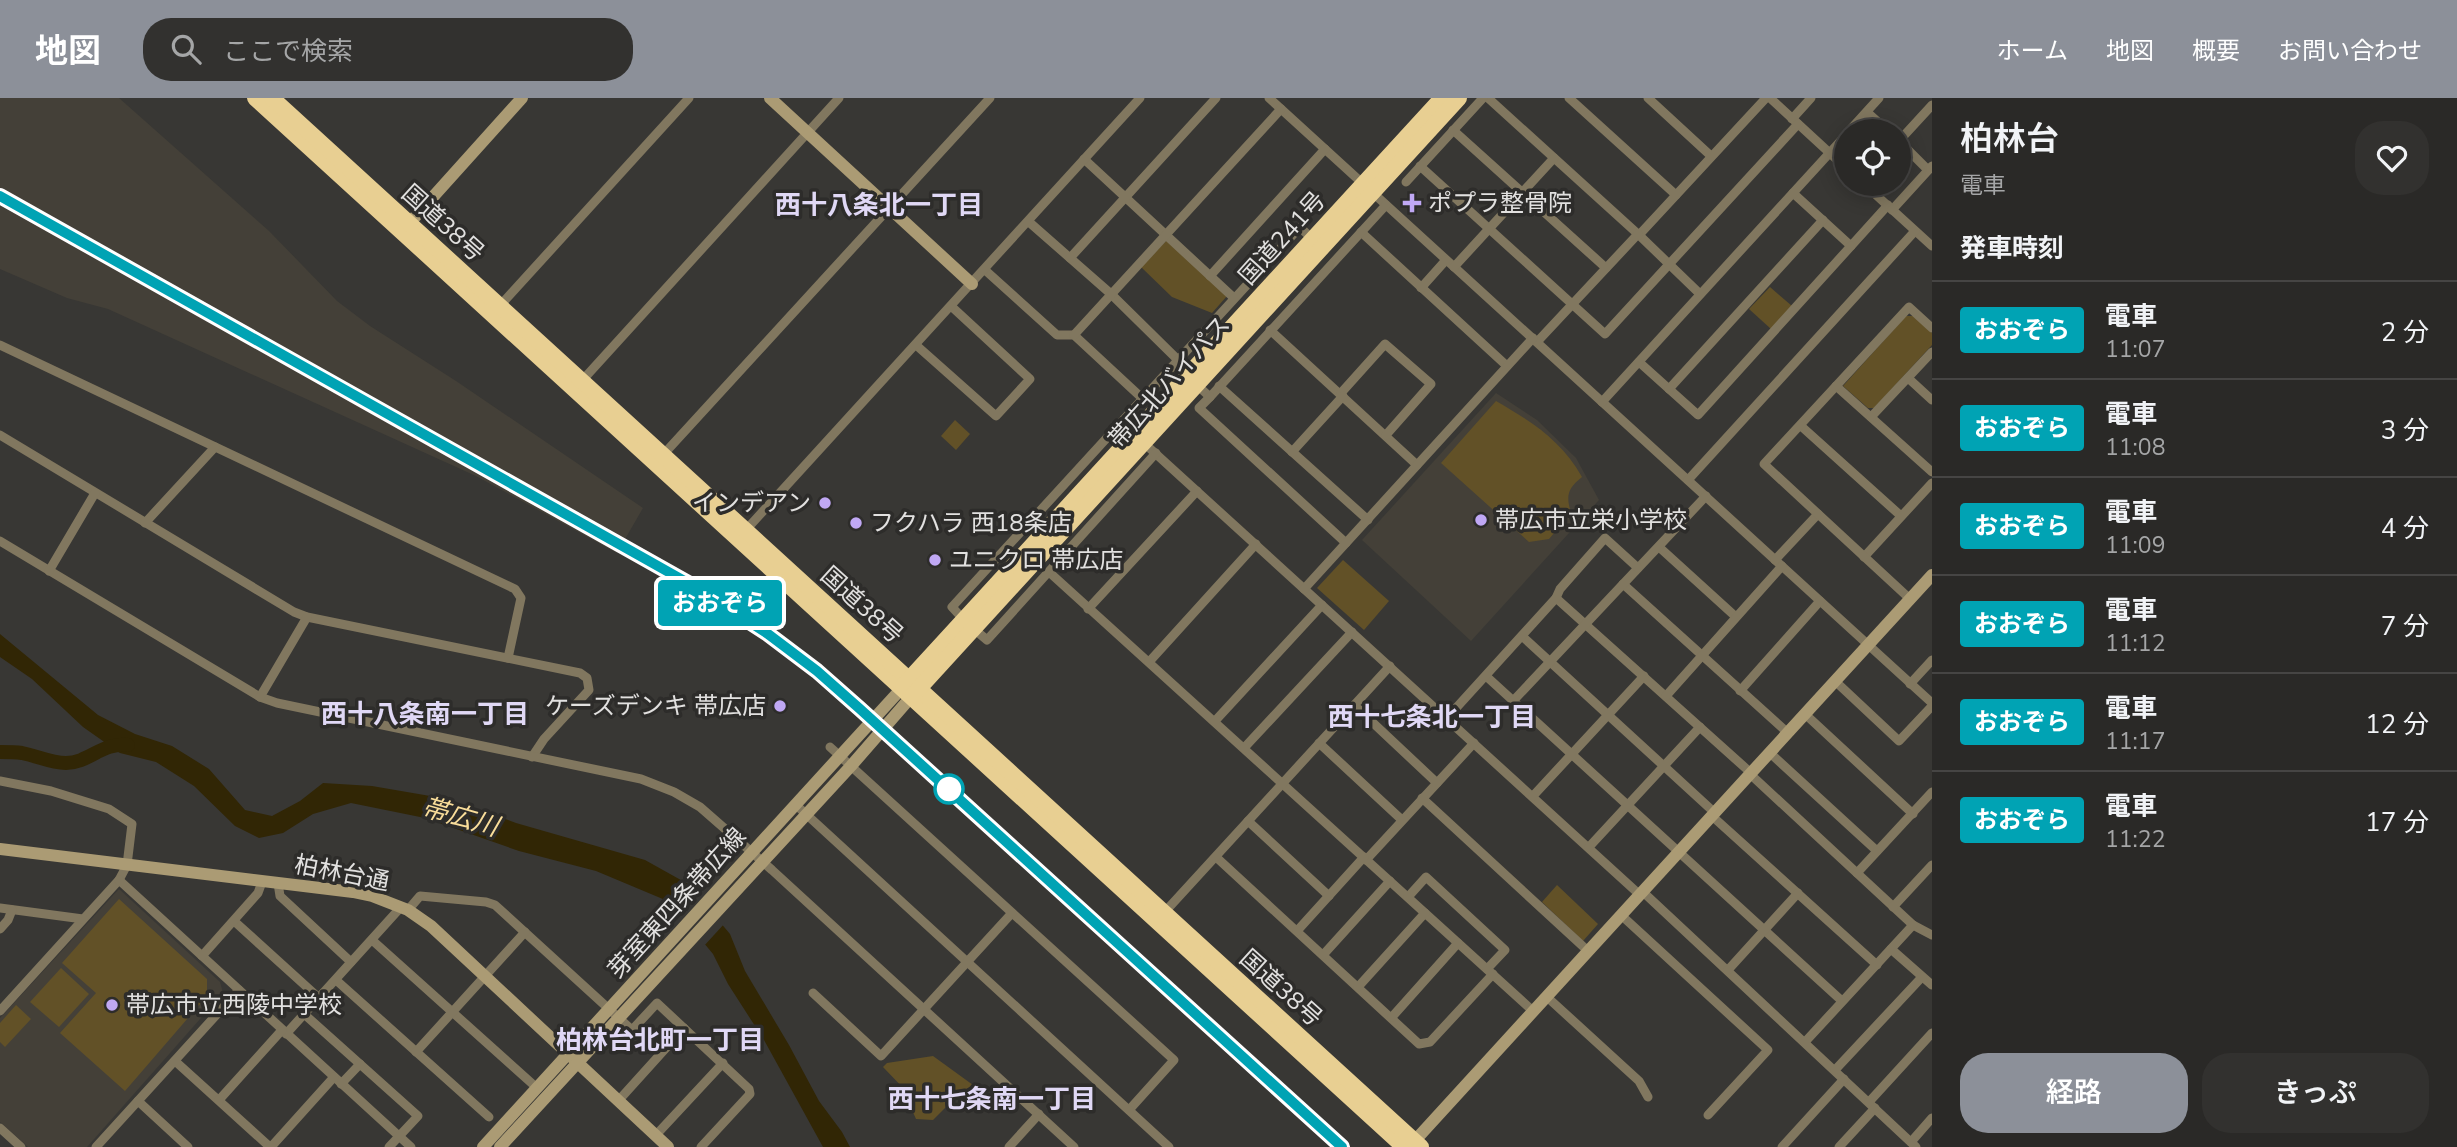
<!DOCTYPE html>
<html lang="ja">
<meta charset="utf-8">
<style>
:root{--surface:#2a2927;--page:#32312f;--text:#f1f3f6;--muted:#a5a6a7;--line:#464544;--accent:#8c9099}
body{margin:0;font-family:"Nunito Sans","Noto Sans JP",sans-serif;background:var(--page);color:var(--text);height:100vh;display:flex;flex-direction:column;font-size:26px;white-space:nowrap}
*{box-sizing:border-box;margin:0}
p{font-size:23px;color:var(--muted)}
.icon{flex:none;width:38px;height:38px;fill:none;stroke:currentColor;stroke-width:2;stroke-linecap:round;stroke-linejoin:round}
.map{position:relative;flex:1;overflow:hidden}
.sheet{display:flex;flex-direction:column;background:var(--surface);width:525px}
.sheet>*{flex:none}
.badge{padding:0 14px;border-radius:5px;font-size:24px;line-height:46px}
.fabs{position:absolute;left:1834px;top:21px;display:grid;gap:14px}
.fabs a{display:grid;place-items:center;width:77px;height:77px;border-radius:50%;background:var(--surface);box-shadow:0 4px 18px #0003,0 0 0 2px var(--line);font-size:35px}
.map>.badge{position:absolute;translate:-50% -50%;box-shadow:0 0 0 4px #fff}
h2{padding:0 28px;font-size:26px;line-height:63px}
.round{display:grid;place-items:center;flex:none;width:74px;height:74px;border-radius:28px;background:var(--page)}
.overview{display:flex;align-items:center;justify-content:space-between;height:119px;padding:0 28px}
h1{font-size:33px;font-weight:600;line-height:52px}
.primary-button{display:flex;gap:14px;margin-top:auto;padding:14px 28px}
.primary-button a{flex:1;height:80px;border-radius:28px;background:var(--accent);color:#fff;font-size:28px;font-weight:600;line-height:80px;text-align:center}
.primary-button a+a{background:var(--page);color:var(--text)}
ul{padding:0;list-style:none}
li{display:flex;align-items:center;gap:21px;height:98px;padding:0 28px;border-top:2px solid var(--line)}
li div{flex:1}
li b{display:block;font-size:26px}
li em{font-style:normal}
li .badge{min-width:77px;font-weight:700;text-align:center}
header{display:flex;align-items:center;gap:42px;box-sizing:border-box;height:98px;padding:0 35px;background:var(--accent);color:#fff}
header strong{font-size:33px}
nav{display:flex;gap:38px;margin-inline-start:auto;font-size:24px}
.search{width:490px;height:63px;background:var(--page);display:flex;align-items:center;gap:18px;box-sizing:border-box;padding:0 24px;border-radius:28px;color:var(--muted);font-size:26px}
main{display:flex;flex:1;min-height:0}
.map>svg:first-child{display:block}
</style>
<header>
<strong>地図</strong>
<div class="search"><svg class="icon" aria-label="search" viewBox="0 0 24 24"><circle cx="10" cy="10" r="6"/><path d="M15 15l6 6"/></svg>ここで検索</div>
<nav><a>ホーム</a><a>地図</a><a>概要</a><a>お問い合わせ</a></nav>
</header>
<main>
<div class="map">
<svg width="1932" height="1049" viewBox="0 0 1932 1049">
<rect width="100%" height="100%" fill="#383734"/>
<g fill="#444038">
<polygon points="0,0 119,0 269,133 337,203 370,228 456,283 643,410 617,455 476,378 108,211 67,200 0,171"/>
<polygon points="1496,295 1537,322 1576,360 1599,402 1471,543 1362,442"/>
<polygon points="119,791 220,884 223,895 87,1049 28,1049 0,1024 0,920"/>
</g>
<g fill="#625127">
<polygon points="1167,142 1227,198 1212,215 1172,199 1141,169"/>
<polygon points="1770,189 1792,208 1771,231 1749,211"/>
<polygon points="1906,218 1914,218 1932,235 1932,247 1874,310 1868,310 1843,288"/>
<path d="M1496 303C1532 324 1561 342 1582 379 1567 391 1566 398 1571 415L1549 441 1529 444 1441 365Z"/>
<polygon points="955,322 970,336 956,352 941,338"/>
<polygon points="1343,462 1389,503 1364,532 1317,490"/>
<polygon points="1557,787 1598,826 1583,843 1542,804"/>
<polygon points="119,801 207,881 207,898 125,993 60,935 96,895 62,865"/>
<polygon points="61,870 89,896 59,929 30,904"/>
<polygon points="16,907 31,921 5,949 0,944 0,925"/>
<polygon points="933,958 973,987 967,997 957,998 933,1022 916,1021 912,1012 901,1000 907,994 883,969 887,965"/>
</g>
<polygon fill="#312605" points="0,536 98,617 135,636 172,648 209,671 245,712 272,718 300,703 323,685 372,688 436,699 487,714 516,725 645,762 688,786 730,836 745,873 789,947 819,1003 842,1034 850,1049 823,1049 764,942 728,886 713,856 670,804 596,773 519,753 425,720 351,705 313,716 283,735 259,740 235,728 194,688 156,664 120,655 83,629 32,581 0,559"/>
<polygon fill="#383734" points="698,793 725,825 703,849 676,817"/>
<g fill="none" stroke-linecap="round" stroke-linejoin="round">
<path stroke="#312605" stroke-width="14" d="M0 654C7 654 15 654 22 655 37 658 51 665 66 665 89 665 102 644 128 647"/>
<g stroke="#81775f" stroke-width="9">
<polyline points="1269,0 1932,605"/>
<polyline points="1488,0 1639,137 1700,196"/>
<polyline points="1569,0 1676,97"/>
<polyline points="1648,0 1711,58"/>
<polyline points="1770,0 1846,70"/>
<polyline points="1867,14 1888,33"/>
<polyline points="1792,21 1811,0"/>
<polyline points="1453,32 1606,170"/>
<polyline points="1849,33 1879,0"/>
<polyline points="1899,43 1932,7"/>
<polyline points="1899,43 1928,72"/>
<polyline points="1084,61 1234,200"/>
<polyline points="1420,68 1605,236 1798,26"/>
<polyline points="1406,84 1483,0"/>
<polyline points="1864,86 1932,148"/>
<polyline points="1793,95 1851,148 1888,107"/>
<polyline points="1892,112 1932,68"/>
<polyline points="1029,124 1111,196 1178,262"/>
<polyline points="1361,134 1507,268"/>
<polyline points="1639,137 1766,0"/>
<polyline points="1070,160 1216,0"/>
<polyline points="1454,169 1554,60"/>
<polyline points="985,172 1057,237 1074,237 1143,301"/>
<polyline points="1210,178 1325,51"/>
<polyline points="1421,190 1446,162"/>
<polyline points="497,211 689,0"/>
<polyline points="1270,232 1417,367"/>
<polyline points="1074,237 1281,11"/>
<polyline points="1537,244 1638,136"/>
<polyline points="0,247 515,491 521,500 508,560"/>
<polyline points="916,247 996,318 1030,281 951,208"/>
<polyline points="1639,264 1698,317 1851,148"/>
<polyline points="1908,280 1932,302"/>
<polyline points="579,286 839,0"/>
<polyline points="1197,287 1210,299 1386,107"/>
<polyline points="1219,288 1368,422"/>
<polyline points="1836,288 1932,374"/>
<polyline points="1669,291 1823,122"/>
<polyline points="1341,295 1385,246 1431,286 1386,337"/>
<polyline points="1210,299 1199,310 1346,445"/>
<polyline points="1602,304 1846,37"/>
<polyline points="1871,319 1932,254"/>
<polyline points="1122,325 1640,797"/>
<polyline points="1801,328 1901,418"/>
<polyline points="0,337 294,514 307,519 580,575 587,580 589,592 544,641 532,659"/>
<polyline points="1292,354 1343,298"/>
<polyline points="662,358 990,0"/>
<polyline points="1688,382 1915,133"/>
<polyline points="145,425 215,349"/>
<polyline points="745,433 1140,0"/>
<polyline points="0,443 260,599 277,605 641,681 674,694 700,709 772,772 1074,1049"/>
<polyline points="1659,449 1736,519"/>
<polyline points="1864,459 1932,385"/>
<polyline points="1775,462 1818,416"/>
<polyline points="49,473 95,395"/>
<polyline points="1049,474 1533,913"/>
<polyline points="1623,486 1788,635"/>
<polyline points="1304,491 1533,240"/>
<polyline points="1556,500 1751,675"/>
<polyline points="1910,501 1764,366 1909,209 1932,230"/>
<polyline points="1088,511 1197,393"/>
<polyline points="964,522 952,509 1300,129 1312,141"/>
<polyline points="974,531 987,542 1156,355"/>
<polyline points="1522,538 1715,715"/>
<polyline points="1149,564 1256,446"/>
<polyline points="1486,578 1842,903"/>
<polyline points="1835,583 1899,643 1932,608"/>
<polyline points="1910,586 1932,562"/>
<polyline points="1740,593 1820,503"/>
<polyline points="1666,598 1782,468"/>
<polyline points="260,599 307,519"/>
<polyline points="1513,603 1706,398"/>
<polyline points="1354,607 1437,685"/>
<polyline points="1805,616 1913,716"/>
<polyline points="1447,620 1556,500 1560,491 1605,440 1638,470"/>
<polyline points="1215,623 1322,507"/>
<polyline points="1319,645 1402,722"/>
<polyline points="830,649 1174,962 1129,1012"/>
<polyline points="1244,650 1352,534"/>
<polyline points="1770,655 1877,753"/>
<polyline points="1750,676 1913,827 1932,837"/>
<polyline points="0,683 51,693 109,711 132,726 127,767 119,782 0,913"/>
<polyline points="1533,698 1644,578"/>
<polyline points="1422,700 1588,853"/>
<polyline points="795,706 1169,1049"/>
<polyline points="1712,718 1877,867"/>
<polyline points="1248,723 1329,798"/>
<polyline points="1589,749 1700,629"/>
<polyline points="1216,759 1419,946 1430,944 1493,876"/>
<polyline points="1366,762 1474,645"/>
<polyline points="1857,775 1932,694"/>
<polyline points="119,782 411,1049"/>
<polyline points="278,785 280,798 351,864"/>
<polyline points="1643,794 1916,1049"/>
<polyline points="1408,799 1426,779 1505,852 1487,871"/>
<polyline points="1893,809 1932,767"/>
<polyline points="0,810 83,821"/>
<polyline points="408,812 420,798 486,804 495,807 632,932 657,905 749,991 750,996 701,1049"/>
<polyline points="1162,817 1390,568"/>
<polyline points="1621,817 1768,952 1708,1017"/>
<polyline points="234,823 319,900"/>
<polyline points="0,831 8,822 12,812"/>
<polyline points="1297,833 1364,759"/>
<polyline points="372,842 537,990"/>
<polyline points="1891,851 1932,887"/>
<polyline points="1323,857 1390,783"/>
<polyline points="202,858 258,795 262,784"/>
<polyline points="1728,872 1798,795"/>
<polyline points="336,882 489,1019"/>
<polyline points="1358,889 1425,815"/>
<polyline points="813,895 881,958 1012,815"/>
<polyline points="1547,899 1639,983 1648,999"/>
<polyline points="304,916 418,1018 389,1049"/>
<polyline points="1392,919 1458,845"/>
<polyline points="286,936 401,809"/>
<polyline points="1805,944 1913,827"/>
<polyline points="416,954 525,834"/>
<polyline points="175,963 270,1049"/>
<polyline points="1835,972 1922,879"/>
<polyline points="341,986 360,966"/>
<polyline points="219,1002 282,932"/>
<polyline points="619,1002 684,930"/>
<polyline points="138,1003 188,1049"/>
<polyline points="1869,1004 1932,935"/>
<polyline points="0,1030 21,1049"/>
<polyline points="656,1037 723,965"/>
<polyline points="1911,1044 1932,1020"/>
<polyline points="96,1049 239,892"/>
<polyline points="271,1049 334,979"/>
<polyline points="1009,1049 1039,1016"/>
<polyline points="1782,1049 1844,981"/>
<polyline points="1839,1049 1875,1010"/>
</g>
<g stroke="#ab9b74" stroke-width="12">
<polyline points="770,0 972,186"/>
<polyline points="405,130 522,0"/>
<polyline points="0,751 353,794 372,798 408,812 431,828 668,1049"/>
<polyline points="1410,1048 1932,477"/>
<polyline points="483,1049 902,590"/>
<polyline points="500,1049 851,668 911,599"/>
</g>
<g stroke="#e8cf92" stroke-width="16">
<polyline points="255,0 1404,1049"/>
<polyline points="272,0 1421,1049"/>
<polyline points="903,588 1442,0"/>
<polyline points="913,597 1459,0"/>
</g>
<path stroke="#858482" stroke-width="2.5" stroke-dasharray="9 9" stroke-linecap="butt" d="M0 98C168 192 336 285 503 380 621 447 742 509 846 598L1342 1049"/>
</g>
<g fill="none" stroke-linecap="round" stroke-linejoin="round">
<g stroke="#fff" stroke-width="16">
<polyline id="line" points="0,98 697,490 768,536 817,573 860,611 1342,1049"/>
</g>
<use href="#line" stroke="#00a3b4" stroke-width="10"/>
</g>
<g fill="#c0a8f4" stroke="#2d2c2a" stroke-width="2.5">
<path d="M1408.5 94.5h7v7h7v7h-7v7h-7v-7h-7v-7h7z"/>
<circle cx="825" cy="405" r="7"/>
<circle cx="1481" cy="422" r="7"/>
<circle cx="856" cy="425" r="7"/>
<circle cx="935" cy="462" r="7"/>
<circle cx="780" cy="608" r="7"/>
<circle cx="112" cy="907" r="7"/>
</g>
<circle fill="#fff" stroke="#00a3b4" stroke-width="3.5" cx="949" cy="691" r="14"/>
<g text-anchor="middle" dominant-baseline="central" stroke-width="7" stroke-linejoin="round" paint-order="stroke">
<g font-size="24" fill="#e2e1e0" stroke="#2d2c2a" text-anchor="start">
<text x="1428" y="105">ポプラ整骨院</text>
<text x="811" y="405" text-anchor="end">インデアン</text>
<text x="1495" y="422">帯広市立栄小学校</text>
<text x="870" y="425">フクハラ 西18条店</text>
<text x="949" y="462">ユニクロ 帯広店</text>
<text x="766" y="608" text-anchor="end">ケーズデンキ 帯広店</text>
<text x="126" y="907">帯広市立西陵中学校</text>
</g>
<g font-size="24" fill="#e2e1e0" stroke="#2d2c2a">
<text transform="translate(443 125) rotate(42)">国道38号</text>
<text transform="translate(1282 140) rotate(-48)">国道241号</text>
<text transform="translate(1169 284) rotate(-48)">帯広北バイパス</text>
<text transform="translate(862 507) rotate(42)">国道38号</text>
<text transform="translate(342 775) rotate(11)">柏林台通</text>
<text transform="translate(677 805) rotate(-48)">芽室東四条帯広線</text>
<text transform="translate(1281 890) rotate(42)">国道38号</text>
</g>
<g font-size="26" font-weight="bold" fill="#e0d8f5" stroke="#2d2c2a">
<text x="879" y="107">西十八条北一丁目</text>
<text x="425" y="616">西十八条南一丁目</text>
<text x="1432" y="619">西十七条北一丁目</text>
<text x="660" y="942">柏林台北町一丁目</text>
<text x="992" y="1001">西十七条南一丁目</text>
</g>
<g font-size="26" font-style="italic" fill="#f9dd9a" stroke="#2d2c2a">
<text transform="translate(460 719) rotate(16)">帯広川</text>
</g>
</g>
</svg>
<div class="fabs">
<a><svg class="icon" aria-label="locate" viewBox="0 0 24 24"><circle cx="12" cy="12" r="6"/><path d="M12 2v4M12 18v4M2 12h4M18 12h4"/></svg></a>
</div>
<b class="badge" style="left:720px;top:505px;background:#00a3b4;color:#fff">おおぞら</b>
</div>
<section class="sheet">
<div class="overview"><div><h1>柏林台</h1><p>電車</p></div><a class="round"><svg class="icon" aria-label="heart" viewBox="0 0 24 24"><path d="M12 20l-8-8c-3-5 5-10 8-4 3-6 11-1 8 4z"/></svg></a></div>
<h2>発車時刻</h2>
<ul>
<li><span class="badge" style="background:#00a3b4;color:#fff">おおぞら</span><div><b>電車</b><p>11:07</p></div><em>2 分</em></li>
<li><span class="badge" style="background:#00a3b4;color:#fff">おおぞら</span><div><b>電車</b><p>11:08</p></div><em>3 分</em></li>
<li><span class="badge" style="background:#00a3b4;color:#fff">おおぞら</span><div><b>電車</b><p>11:09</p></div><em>4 分</em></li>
<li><span class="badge" style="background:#00a3b4;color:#fff">おおぞら</span><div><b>電車</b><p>11:12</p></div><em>7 分</em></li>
<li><span class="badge" style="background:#00a3b4;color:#fff">おおぞら</span><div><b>電車</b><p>11:17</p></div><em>12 分</em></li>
<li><span class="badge" style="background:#00a3b4;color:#fff">おおぞら</span><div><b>電車</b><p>11:22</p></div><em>17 分</em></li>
</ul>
<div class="primary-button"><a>経路</a><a>きっぷ</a></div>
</section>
</main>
